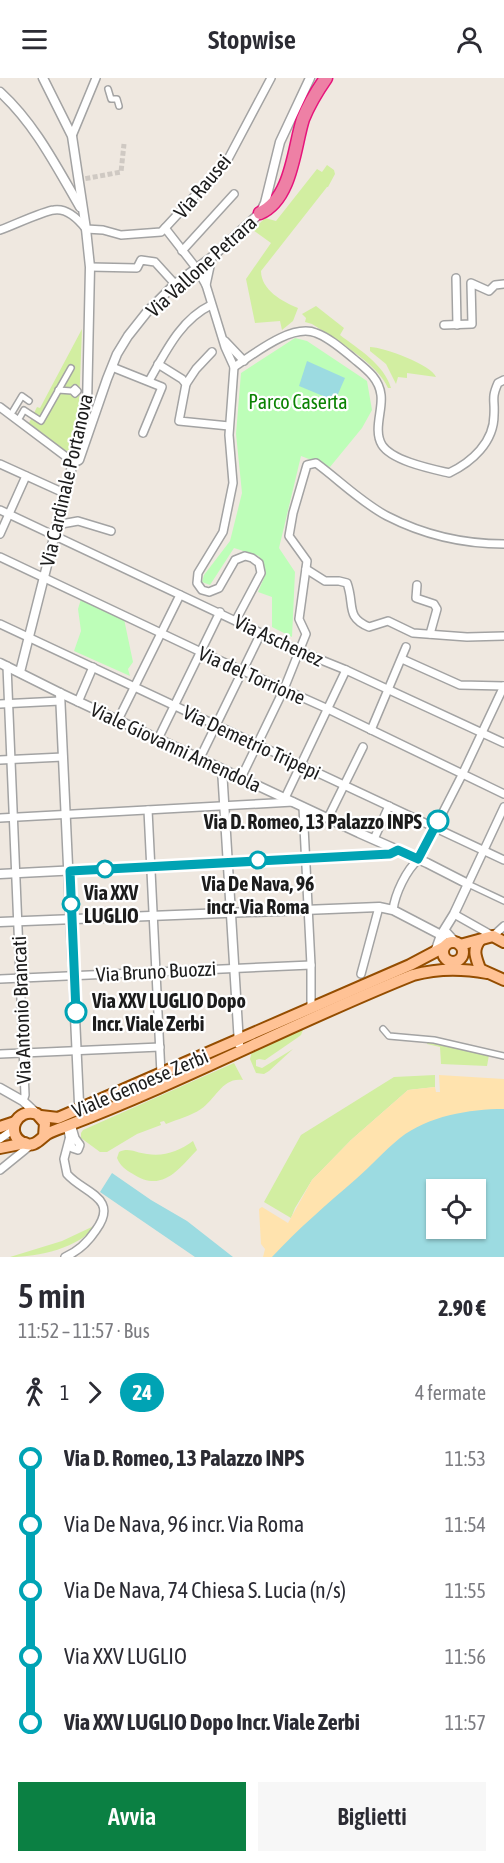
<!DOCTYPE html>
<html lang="it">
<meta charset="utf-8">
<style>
:root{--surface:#fff;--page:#f7f7f7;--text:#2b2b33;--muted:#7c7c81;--accent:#0b8043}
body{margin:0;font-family:"Asap Condensed",sans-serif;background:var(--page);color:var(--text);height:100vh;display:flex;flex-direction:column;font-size:22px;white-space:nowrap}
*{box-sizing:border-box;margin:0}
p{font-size:20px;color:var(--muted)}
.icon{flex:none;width:33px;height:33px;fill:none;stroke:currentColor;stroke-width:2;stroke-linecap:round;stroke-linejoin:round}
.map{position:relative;height:1179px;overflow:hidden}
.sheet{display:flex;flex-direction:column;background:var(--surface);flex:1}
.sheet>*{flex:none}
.badge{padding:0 12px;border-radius:20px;font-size:21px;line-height:39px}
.fabs{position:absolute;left:426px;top:1101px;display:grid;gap:12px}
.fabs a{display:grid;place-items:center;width:60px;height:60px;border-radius:0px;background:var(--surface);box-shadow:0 2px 4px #0004;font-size:30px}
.map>.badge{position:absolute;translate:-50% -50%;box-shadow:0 0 0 3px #fff}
.legs{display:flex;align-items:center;gap:9px;height:66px;padding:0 18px;font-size:20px}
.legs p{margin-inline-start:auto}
.summary{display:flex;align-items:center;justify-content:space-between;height:102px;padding:0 18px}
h1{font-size:33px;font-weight:600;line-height:45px}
.action{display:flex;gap:12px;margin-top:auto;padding:12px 18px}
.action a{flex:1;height:69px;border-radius:0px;background:var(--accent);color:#fff;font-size:24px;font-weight:600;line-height:69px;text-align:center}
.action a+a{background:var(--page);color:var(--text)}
ul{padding:0 18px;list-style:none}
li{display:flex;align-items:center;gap:21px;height:66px;font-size:22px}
li i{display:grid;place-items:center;width:9px;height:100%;margin:0 8px;background:currentColor}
li i::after{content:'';width:15px;height:15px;margin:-8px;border:4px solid;border-radius:50%;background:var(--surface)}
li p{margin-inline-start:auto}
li:first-child i{background:linear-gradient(#0000 50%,currentColor 0)}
li:last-child i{background:linear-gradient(currentColor 50%,#0000 0)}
header{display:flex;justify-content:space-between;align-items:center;height:78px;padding:0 18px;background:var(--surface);font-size:27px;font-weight:600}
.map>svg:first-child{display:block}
</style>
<header><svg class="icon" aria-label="menu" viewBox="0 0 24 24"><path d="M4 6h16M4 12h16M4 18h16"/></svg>Stopwise<svg class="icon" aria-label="person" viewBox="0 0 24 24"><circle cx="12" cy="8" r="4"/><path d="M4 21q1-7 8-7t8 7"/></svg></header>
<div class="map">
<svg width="504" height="1179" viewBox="0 0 504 1179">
<rect width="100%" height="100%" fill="#efe8e0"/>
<g fill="#d2eea1">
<path d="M327 87 334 92 335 96 328 109H327L261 193C261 212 283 224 298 230L293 243 282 252 280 243 255 245 246 201 271 165 253 152 265 140 276 143 317 91 322 94Z"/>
<path d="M316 228 344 250 340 257C358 271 384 286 391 310H388C379 287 334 260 312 246L305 244 306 240 302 236Z"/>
<polygon points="82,251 79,329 70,372 66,373 29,345 37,329 40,330"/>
<path d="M370 269C383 269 432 287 436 299L407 295V300L398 299 396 306 386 286 370 273Z"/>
<polygon points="304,949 301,957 297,960 265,982 259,981 256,982 256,988 262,990 293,971 269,993 264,996 256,995 250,981 252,973"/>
<polygon points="427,963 489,977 487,988 441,986 440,969 427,966"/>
<path d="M234 985 243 1002C222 999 216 1021 201 1031 191 1038 178 1041 166 1046L164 1043 160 1044 161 1047 137 1056 107 1074H100L81 1060V1055L83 1052Z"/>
<polygon points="435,997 435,1009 408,1012 351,1062 312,1102 295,1130 291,1140 264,1124 301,1057 394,999"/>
<path d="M193 1063 197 1072C178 1092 162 1115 133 1096 126 1092 120 1088 117 1080L119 1074C129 1069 136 1075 147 1076 164 1079 179 1073 193 1063Z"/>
<path d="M96 1147C80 1170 38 1179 10 1179L62 1163Z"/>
</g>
<polygon fill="#ffe3ae" points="439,997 504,1001 504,1032 273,1179 263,1179 265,1171 261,1166 259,1131 262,1129 288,1145 312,1102 351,1062 408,1012 435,1009 436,1014 440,1014"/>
<g fill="#bdfeb8">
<polygon points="295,260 307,263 367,303 372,332 362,350 330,389 301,378 279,470 295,494 292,559 272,549 272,519 258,514 266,495 259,478 234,470 210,507 202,504 204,497 230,463 242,415 236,356 241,295"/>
<polygon points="81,521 124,541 133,584 128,591 130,598 74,573 81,553 78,531"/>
</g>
<g fill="#9cdbe1" fill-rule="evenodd">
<polygon points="307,283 345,300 335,323 299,308"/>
<path d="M504 1031V1179H272C298 1151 327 1126 356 1101 371 1088 384 1073 400 1060 428 1038 469 1031 504 1031ZM436 1112H476V1150H436Z"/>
<polygon points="112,1095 151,1122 187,1143 233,1179 195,1179 100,1114"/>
</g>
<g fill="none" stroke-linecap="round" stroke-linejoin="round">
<polyline stroke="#cfc9c3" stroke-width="5" stroke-dasharray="5 2.5" stroke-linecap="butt" points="78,102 121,94 124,66"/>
<g stroke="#a3a3a3" stroke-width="8">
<g id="pedestrian">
<polyline points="108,11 111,21 117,21 119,28"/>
<polyline points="58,312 72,313 75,316 78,313 75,310 72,313"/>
<polyline points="13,333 22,318 29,323"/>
<polyline points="20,339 24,332 41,343 71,290"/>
<polyline points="468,806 504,823"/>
<polyline points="383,951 389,958 434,962 504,978"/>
</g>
</g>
<g stroke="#a3a3a3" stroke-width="10">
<g id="minor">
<polyline points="72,58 96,0"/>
<polyline points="165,150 227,83 271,0"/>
<path d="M0 152C12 148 43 133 54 132 67 130 79 142 86 151L103 152 121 157 161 154 165 150 197 191 206 207 225 269 234 289 229 357 233 405 223 454 198 495 197 505 202 512 209 514 219 510 235 482 245 478 252 480 259 485 261 495 236 542"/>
<polyline points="182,173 234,116"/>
<polyline points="90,189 137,190 141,182 155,184 175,206"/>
<polyline points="456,200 457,247"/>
<polyline points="206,207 212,179"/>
<polyline points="444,247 472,246 471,205 489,213 495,207 504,206"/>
<polyline points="225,263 244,283"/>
<polyline points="158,286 182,301 186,306 179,343 229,348"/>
<polyline points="112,289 162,309 143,355"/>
<path d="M234 289C254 276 292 245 316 255 330 260 343 272 354 281 366 291 379 300 381 317 383 332 373 352 382 367 392 383 432 391 449 395 472 384 494 364 494 337 495 321 491 321 498 305L504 302"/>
<path d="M149 303C165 275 180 242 211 227"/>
<polyline points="186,306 196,291 212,274"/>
<polyline points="0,329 73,384"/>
<polyline points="0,386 64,415"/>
<polyline points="0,432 299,573 346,592 504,665"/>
<polyline points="56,447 78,443 111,453"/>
<polyline points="0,456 26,398"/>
<polyline points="0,479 201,574 328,631 504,716"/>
<path d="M306 491 325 503H339L347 505C355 527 345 539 369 549L388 543 413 555 467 559 504 558"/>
<polyline points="417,507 416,520 434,526 437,531 430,556"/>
<polyline points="0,546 504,782"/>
<polyline points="402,581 460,607 504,608"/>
<polyline points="7,588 25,1017 23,1023"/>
<polyline points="78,624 93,589"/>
<polyline points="0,626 60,623"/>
<polyline points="118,642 180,517"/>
<polyline points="371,652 406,569"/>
<polyline points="158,661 220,534"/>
<polyline points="200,680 261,555"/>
<polyline points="0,682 63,679"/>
<path d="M241 700 284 611 306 556 299 541 307 483 289 458 293 435 307 387 316 385C339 402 362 425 387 438 424 457 463 466 504 466"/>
<polyline points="285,720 346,592"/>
<polyline points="303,729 311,887 311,929"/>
<polyline points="148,732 161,996"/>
<polyline points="0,740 293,724"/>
<polyline points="328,740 363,669"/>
<polyline points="374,761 389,728"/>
<polyline points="468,806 504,729"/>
<path d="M393 832C395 816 406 792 419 781L462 697 504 608"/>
<polyline points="454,836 493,858 504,848"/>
<polyline points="361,896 379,829"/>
<polyline points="0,901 311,887"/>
<polyline points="0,976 160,969"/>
<polyline points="67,1048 72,1070 78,1072 80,1067 75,1060 71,1046"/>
<polyline points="0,1061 14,1051"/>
<polyline points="0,1092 32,1066"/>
<path d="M65 1179C79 1173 88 1164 96 1152 120 1119 83 1115 67 1096L64 1081 70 1058"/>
</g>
</g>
<g stroke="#a3a3a3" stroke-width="11">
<g id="tertiary">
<path d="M0 14C35 46 56 88 80 129"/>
<polyline points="77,383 79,382 107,301 117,276 128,258 147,234 175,206 212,179 260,135 265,125 280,64 310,0"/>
<polyline points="0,585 60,615 359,755 427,785 468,806 454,836 441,857 435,874"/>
<polyline points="20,594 87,329 90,189 86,151 72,58 43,0"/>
<polyline points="60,615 79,1025 81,1030"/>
<polyline points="222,691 239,966"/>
<polyline points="0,796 390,776 398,772"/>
<polyline points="0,844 379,829 393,832 441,857 442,860"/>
<polyline points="445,853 455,864"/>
<polyline points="0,1010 23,1023 37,1036"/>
</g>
</g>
<g stroke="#944d00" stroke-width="14">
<g id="primary">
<circle cx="453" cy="874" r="10"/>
<polyline points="460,867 493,858 504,864"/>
<path d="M480 891C476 879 472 873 480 862"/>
<polyline points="482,892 504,902"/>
<polyline points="41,1038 58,1040 81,1030 410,887 444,869"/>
<polyline points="0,1049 15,1044"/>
<path d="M44 1058 45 1045 37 1036C16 1029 5 1056 23 1065 34 1070 39 1062 47 1056 52 1053 58 1051 64 1049 183 1004 295 944 413 897 438 890 461 890 487 895"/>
<polyline points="0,1070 25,1065"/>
</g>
</g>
<g stroke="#e6147b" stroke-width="15">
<path id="motorway" d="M260 135C292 121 294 69 303 41 309 26 317 13 326 0"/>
</g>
<use href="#pedestrian" stroke="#fff" stroke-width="5"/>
<use href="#minor" stroke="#fff" stroke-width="7"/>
<use href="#tertiary" stroke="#fff" stroke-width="8"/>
<use href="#primary" stroke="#ffc295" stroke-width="10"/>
<use href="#motorway" stroke="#ee80a5" stroke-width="12"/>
</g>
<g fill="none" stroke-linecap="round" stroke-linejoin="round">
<g stroke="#fff" stroke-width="14">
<polyline id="line-1" points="76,934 70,793 390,776 398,772 418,781 438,743"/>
</g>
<use href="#line-1" stroke="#00a3b4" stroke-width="9"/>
</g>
<g fill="#fff" stroke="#00a3b4" stroke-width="3">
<circle cx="438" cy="743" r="10"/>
<circle cx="258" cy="782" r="8"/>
<circle cx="105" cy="791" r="8"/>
<circle cx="71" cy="826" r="8"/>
<circle cx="76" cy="934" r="10"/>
</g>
<g text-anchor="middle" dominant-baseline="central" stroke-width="4.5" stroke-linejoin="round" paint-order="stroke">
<g font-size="20" fill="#1c1c1c" stroke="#fff">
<text transform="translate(202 108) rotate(-50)">Via Rausei</text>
<text transform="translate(201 188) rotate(-42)">Via Vallone Petrara</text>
<text transform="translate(66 402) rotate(-77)">Via Cardinale Portanova</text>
<text transform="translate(279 562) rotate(25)">Via Aschenez</text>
<text transform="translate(252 597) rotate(24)">Via del Torrione</text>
<text transform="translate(252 664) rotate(25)">Via Demetrio Tripepi</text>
<text transform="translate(176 669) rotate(25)">Viale Giovanni Amendola</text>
<text transform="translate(156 893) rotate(-3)">Via Bruno Buozzi</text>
<text transform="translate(21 932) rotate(-92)">Via Antonio Brancati</text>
<text transform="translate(140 1005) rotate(-23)">Viale Genoese Zerbi</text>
</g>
<g font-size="20" fill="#0a8202" stroke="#fff">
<text x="298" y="323">Parco Caserta</text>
</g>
<g font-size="20" font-weight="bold" fill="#1c1c1c" stroke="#fff" text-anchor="start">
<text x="422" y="743" text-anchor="end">Via D. Romeo, 13 Palazzo INPS</text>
<text x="258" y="805" text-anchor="middle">Via De Nava, 96<tspan x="258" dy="23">incr. Via Roma</tspan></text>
<text x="84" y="814">Via XXV<tspan x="84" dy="23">LUGLIO</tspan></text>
<text x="92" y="922">Via XXV LUGLIO Dopo<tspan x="92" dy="23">Incr. Viale Zerbi</tspan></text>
</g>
</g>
</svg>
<div class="fabs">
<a><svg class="icon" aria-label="locate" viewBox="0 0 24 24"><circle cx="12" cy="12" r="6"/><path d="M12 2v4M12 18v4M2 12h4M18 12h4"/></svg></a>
</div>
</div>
<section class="sheet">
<div class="summary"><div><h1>5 min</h1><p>11:52 – 11:57 · Bus</p></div><b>2.90 €</b></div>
<div class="legs"><svg class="icon" aria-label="walk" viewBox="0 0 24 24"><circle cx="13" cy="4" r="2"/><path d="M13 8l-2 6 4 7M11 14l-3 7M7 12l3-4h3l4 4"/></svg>1<svg class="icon" aria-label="forward" viewBox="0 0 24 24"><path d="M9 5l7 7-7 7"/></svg><b class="badge" style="background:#00a3b4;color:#fff">24</b><p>4 fermate</p></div>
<ul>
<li><i style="color:#00a3b4"></i><b>Via D. Romeo, 13 Palazzo INPS</b><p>11:53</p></li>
<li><i style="color:#00a3b4"></i><span>Via De Nava, 96 incr. Via Roma</span><p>11:54</p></li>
<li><i style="color:#00a3b4"></i><span>Via De Nava, 74 Chiesa S. Lucia (n/s)</span><p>11:55</p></li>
<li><i style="color:#00a3b4"></i><span>Via XXV LUGLIO</span><p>11:56</p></li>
<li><i style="color:#00a3b4"></i><b>Via XXV LUGLIO Dopo Incr. Viale Zerbi</b><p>11:57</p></li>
</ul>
<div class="action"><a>Avvia</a><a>Biglietti</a></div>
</section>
